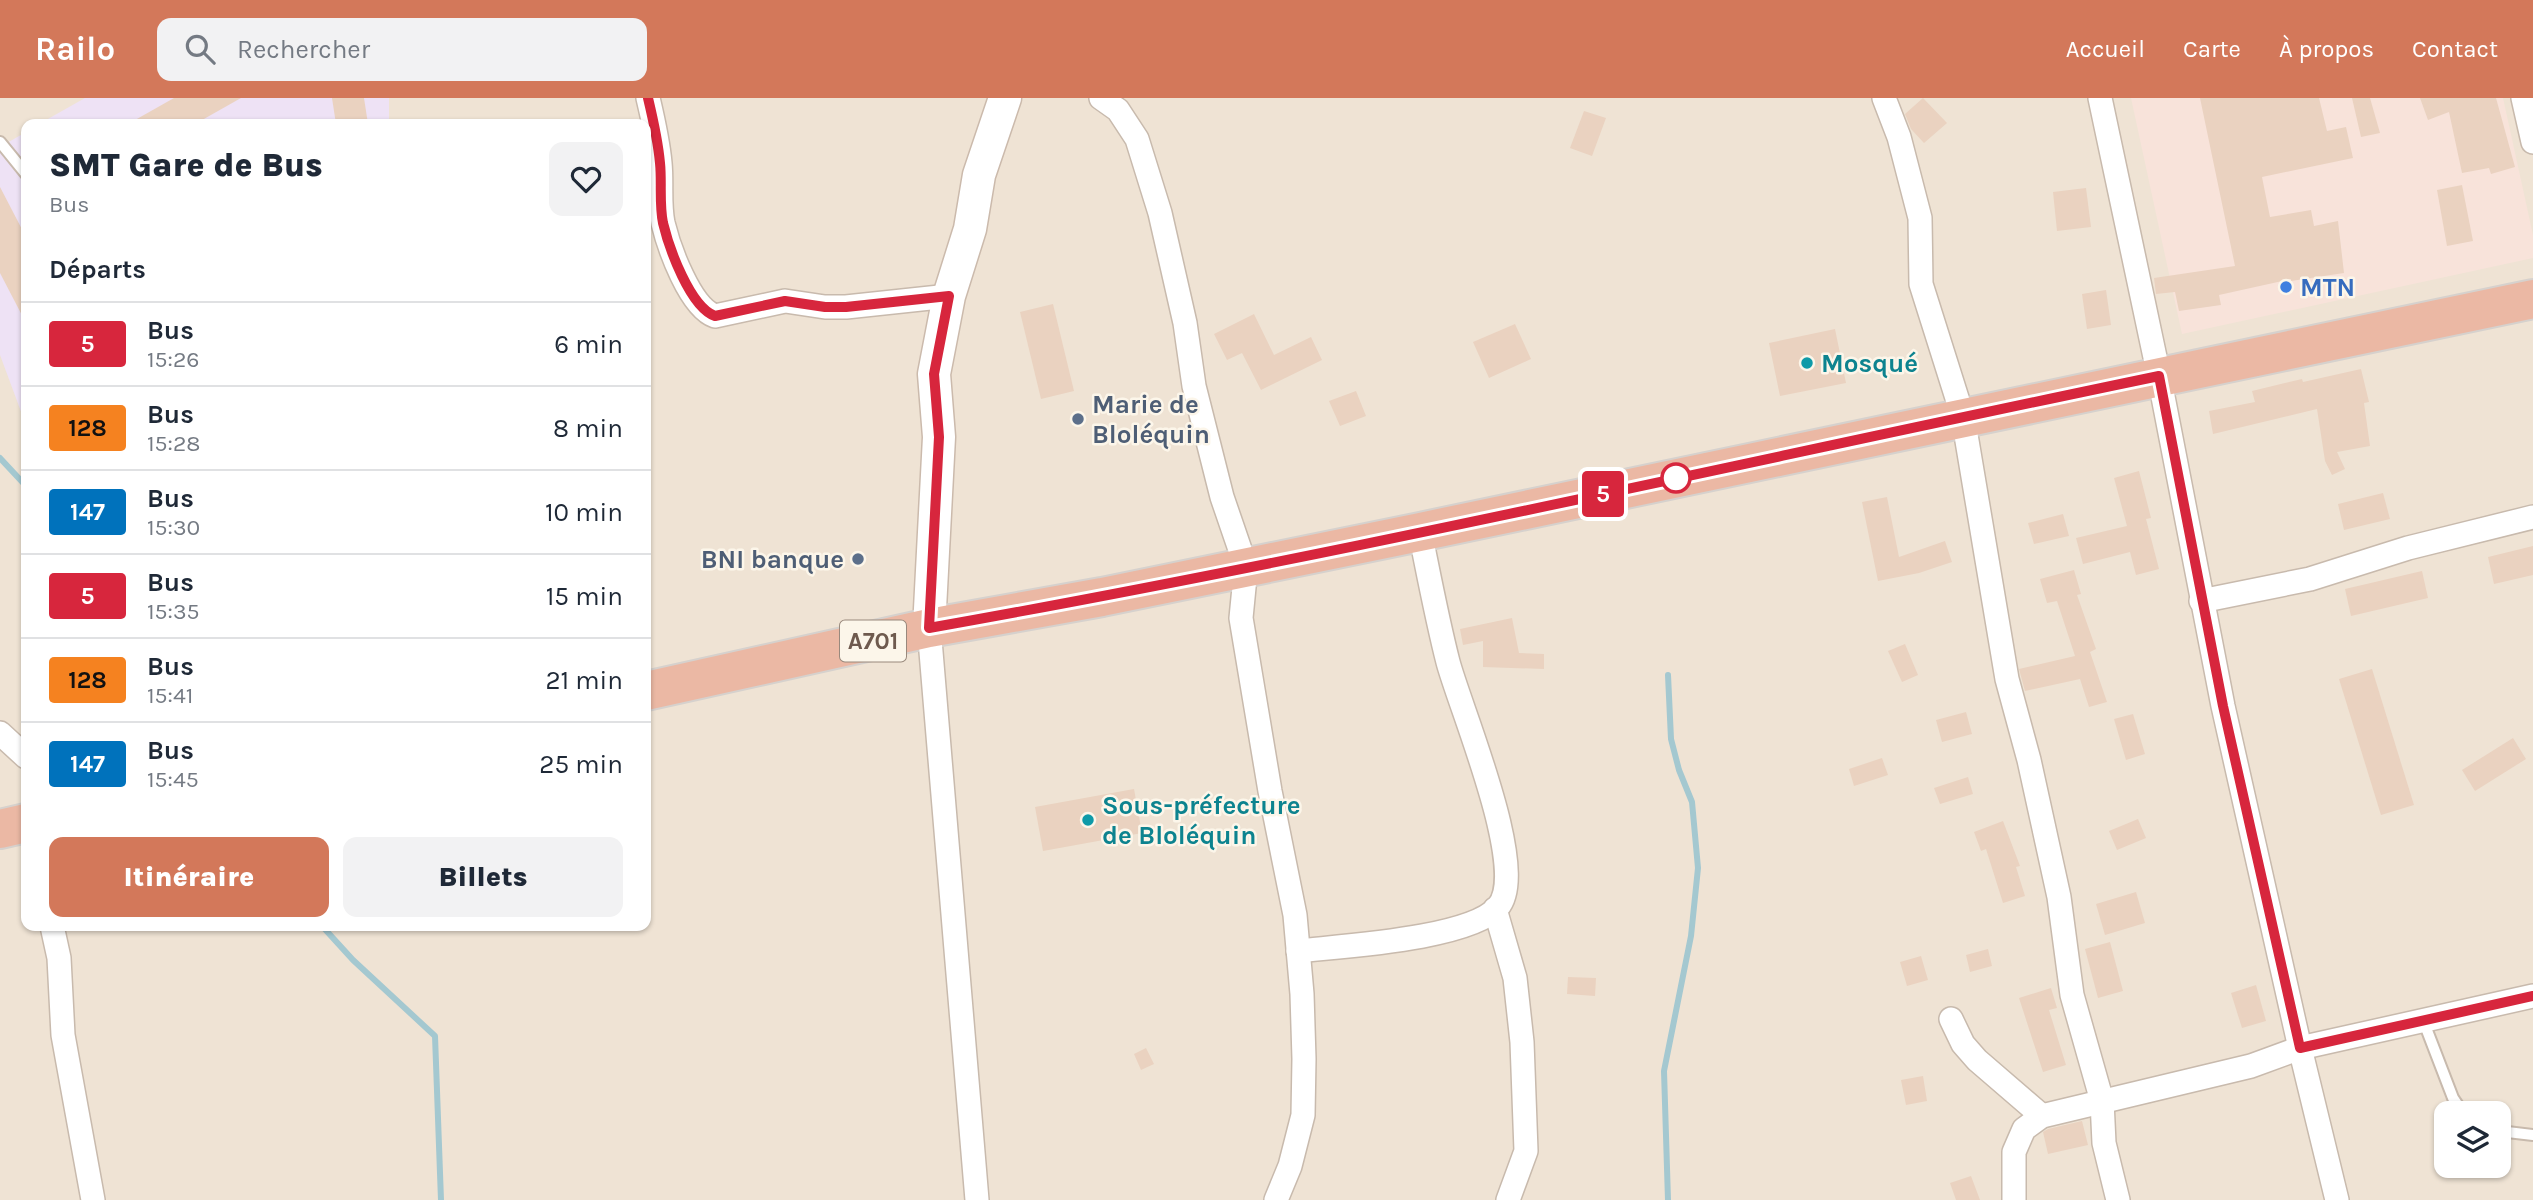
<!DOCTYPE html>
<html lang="fr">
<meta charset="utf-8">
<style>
:root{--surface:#fff;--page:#f2f2f3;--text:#1f2937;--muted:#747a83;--line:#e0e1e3;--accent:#d3785a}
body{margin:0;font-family:Karla,sans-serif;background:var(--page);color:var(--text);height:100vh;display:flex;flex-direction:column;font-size:26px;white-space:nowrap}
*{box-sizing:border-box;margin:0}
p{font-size:23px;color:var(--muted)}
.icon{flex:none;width:38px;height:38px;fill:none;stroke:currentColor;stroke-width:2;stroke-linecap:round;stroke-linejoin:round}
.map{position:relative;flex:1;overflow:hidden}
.drawer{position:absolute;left:21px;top:21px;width:630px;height:812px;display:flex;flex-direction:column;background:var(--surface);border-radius:14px;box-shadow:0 2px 5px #0004}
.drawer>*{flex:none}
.badge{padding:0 14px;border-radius:5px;font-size:24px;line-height:46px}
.buttons{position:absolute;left:2434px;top:1003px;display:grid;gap:14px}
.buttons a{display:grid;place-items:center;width:77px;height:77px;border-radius:14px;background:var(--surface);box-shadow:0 2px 5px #0004;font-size:35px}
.map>.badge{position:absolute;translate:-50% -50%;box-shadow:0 0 0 4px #fff}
h2{padding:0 28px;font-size:26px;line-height:63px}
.round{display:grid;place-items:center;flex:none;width:74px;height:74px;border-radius:14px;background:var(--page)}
.summary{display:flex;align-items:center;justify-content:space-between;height:119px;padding:0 28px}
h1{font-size:33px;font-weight:800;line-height:52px}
.button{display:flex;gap:14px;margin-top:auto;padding:14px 28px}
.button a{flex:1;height:80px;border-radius:14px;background:var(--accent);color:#fff;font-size:28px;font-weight:800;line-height:80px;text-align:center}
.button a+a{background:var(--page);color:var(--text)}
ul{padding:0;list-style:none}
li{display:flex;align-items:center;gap:21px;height:84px;padding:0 28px;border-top:2px solid var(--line)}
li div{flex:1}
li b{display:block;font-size:26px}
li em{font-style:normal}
li .badge{min-width:77px;font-weight:700;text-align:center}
header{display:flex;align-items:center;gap:42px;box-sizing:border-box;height:98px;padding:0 35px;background:var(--accent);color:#fff}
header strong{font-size:33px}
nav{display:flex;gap:38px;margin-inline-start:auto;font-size:24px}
.search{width:490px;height:63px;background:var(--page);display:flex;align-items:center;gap:18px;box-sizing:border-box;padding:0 24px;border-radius:14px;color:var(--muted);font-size:26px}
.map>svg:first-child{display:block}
</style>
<header>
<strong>Railo</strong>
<div class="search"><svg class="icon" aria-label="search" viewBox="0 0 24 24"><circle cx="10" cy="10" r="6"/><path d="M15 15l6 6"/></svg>Rechercher</div>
<nav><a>Accueil</a><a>Carte</a><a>À propos</a><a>Contact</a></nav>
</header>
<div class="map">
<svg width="2533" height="1102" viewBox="0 0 2533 1102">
<rect width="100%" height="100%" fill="#f9f1e5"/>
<path fill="#efe3d4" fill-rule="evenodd" d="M0 0H2533V1102H0ZM26 26H646V828H26ZM2446 1015H2499V1068H2446Z"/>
<polygon fill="#f8e3da" points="2131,0 2503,0 2533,137 2533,160 2182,236"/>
<g fill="#eee2f5">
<polygon points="85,0 389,0 389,26 39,26"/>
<polygon points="26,34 26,327 0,257 0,49"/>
</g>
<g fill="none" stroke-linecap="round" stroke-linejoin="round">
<g stroke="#a4c8d0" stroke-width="6">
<polyline points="0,360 26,388"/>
<polyline points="1668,577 1671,641 1679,672 1692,704 1698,770 1691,838 1664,973 1668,1102"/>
<polyline points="322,828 353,862 435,938 441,1102"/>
</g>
</g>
<g fill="#ead2c0">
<polygon points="174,0 241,0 195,26 128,26"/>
<polygon points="332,0 364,0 368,26 336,26"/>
<polygon points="1923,0 1947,25 1924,45 1911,31 1905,16"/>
<polygon points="2200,0 2319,0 2327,33 2346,29 2353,60 2262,79 2270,119 2311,112 2314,128 2338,123 2344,175 2291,183 2291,181 2219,197 2221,207 2179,213 2175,194 2156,196 2154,180 2235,168"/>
<polygon points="2352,0 2370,0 2380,35 2361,39"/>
<polygon points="2420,0 2496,0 2515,69 2491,76 2489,70 2462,75 2449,14 2428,22"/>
<polygon points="1584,13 1606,20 1592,58 1570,50"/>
<polygon points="2462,87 2473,143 2447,148 2437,92"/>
<polygon points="0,89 26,139 26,225 0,175"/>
<polygon points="2086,90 2091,129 2057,133 2053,94"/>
<polygon points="2106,192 2111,227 2087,231 2082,196"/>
<polygon points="1053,206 1074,293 1041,301 1020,214"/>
<polygon points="1254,216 1274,257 1311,239 1322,262 1261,292 1242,255 1227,262 1214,236"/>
<polygon points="1515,226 1531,261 1489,280 1473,244"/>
<polygon points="1835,231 1846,285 1780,298 1769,245"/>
<polygon points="2361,271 2369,304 2364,305 2370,348 2337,354 2345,371 2332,377 2325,363 2317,311 2213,336 2209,313 2255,304 2252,293 2302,281 2303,284"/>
<polygon points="1356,293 1366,318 1340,328 1329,303"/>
<polygon points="2139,373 2151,420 2146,421 2159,471 2136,477 2130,454 2083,466 2076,440 2127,428 2114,380"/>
<polygon points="2383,395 2390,421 2344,432 2338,406"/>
<polygon points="1887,399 1899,459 1945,443 1952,464 1919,475 1878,483 1862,404"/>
<polygon points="2063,416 2069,438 2034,446 2028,425"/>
<polygon points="2533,448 2533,477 2494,486 2488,459"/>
<polygon points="2074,472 2081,496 2077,497 2096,551 2090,554 2107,604 2089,609 2080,581 2025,593 2019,571 2075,558 2057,503 2047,505 2040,481"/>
<polygon points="2422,473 2428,500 2351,518 2345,491"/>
<polygon points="1512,520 1519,555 1544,556 1544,571 1483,569 1483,543 1463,547 1460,531"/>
<polygon points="1905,546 1918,577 1902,584 1888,553"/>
<polygon points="2372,571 2414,707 2381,717 2339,581"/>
<polygon points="1966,614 1972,636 1942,644 1936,622"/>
<polygon points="2133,616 2145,656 2126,662 2114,621"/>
<polygon points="2513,640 2526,661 2475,693 2462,672"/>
<polygon points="1882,660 1888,677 1854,688 1849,671"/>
<polygon points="1968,679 1973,696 1940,706 1934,690"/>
<polygon points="1134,691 1142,735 1043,753 1035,709"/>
<polygon points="2138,721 2146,740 2117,752 2109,733"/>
<polygon points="2003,723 2020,768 2016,769 2025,798 2003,805 1986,751 1981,753 1974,734"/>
<polygon points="2136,794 2145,825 2105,837 2096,806"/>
<polygon points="2110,844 2123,893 2098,900 2085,851"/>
<polygon points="1988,851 1992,868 1970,874 1966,857"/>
<polygon points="1921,858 1928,882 1907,888 1900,864"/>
<polygon points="1568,879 1596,880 1595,898 1567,896"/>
<polygon points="2256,887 2266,923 2242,930 2231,895"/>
<polygon points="2051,890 2057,910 2049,912 2066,967 2043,974 2019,900"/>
<polygon points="1146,950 1154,966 1141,972 1134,956"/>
<polygon points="1923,978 1927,1003 1906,1007 1901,982"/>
<polygon points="2082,1023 2088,1047 2048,1056 2043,1034 2048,1031"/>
<polygon points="1971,1078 1980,1102 1956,1102 1950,1085"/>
</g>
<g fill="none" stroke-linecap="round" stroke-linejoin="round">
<g stroke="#c8baad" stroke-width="14">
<g id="lane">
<polyline points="0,44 26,76"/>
<polyline points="2423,922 2453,1000 2463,1015"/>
<polyline points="2499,1033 2533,1037"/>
</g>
</g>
<g stroke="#c8baad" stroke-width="26">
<g id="street">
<path d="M648 0C653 21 658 43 660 65 662 84 659 106 663 125 669 150 690 209 715 218L785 203 825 209H846L949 198"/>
<polyline points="1101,0 1118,12 1137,41 1160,115 1185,225 1194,288 1222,399 1246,469 1241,520 1270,693 1295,817 1302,896 1304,961 1303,1017 1290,1068 1276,1102"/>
<polyline points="1884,0 1899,39 1920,120 1921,186 1963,319 2007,581 2029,662 2059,799 2072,897 2102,1003 2104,1045 2118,1102"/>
<polyline points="2100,0 2159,278 2223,608 2300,950 2337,1102"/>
<polyline points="2523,0 2533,44"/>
<polyline points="2201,503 2310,481 2408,450 2533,419"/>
<polyline points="929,530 977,1102"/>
<polyline points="0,635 26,659"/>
<polyline points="1495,811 1515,880 1522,944 1526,1053 1508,1102"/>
<polyline points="52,828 59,860 63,937 93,1102"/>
<path d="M1298 853C1342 848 1470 841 1498 809 1530 772 1460 610 1448 564 1437 521 1429 478 1420 434"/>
<polyline points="1951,921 1963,946 1977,962 2042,1018"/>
<polyline points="2014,1102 2014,1054 2024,1031 2042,1018 2251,968 2300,950 2533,898"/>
</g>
</g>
<g stroke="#cbbaac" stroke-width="35">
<polyline id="secondary" points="929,530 939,339 934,276 949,198 970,131 979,77 1005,0"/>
</g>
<g stroke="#d6d1cd" stroke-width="42">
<g id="highway">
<polyline points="646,593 929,530 1102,499 1420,434 2533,201"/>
<polyline points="0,731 26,725"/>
</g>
</g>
<use href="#lane" stroke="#fff" stroke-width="10"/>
<use href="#street" stroke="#fff" stroke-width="23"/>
<use href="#secondary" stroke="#fff" stroke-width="32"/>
<use href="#highway" stroke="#ebb8a4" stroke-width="38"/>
</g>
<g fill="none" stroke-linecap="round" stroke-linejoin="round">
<g stroke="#fff" stroke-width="16">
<path id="line" d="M648 0C653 21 658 43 660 65 662 84 659 106 663 125 669 150 690 209 715 218L785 203 825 209H846L949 198 934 276 939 339 929 530C1341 457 1749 363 2159 278L2223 608 2300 950 2533 898"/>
</g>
<use href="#line" stroke="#d7263d" stroke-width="10"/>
</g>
<circle fill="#3f7fe0" stroke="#fcf6ea" stroke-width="2.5" cx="2286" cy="189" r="7"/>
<g fill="#0f9aa8" stroke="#fcf6ea" stroke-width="2.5">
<circle cx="1807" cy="265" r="7"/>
<circle cx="1088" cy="722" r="7"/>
</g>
<g fill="#5c6f8a" stroke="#fcf6ea" stroke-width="2.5">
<circle cx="1078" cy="321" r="7"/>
<circle cx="858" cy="461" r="7"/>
</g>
<circle fill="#fff" stroke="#d7263d" stroke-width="3.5" cx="1676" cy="380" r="14"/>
<g text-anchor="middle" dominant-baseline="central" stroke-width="5" stroke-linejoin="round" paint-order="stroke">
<rect fill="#fcf6ea" stroke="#99897d" stroke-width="2" x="840" y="522.5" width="66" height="41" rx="5"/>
<g font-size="24" font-weight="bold" fill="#6e5a4e">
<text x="873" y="543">A701</text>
</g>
<g font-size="26" font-weight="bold" fill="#366cbe" stroke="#fcf6ea" text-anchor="start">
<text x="2300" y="189">MTN</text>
</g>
<g font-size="26" font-weight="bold" fill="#0d838f" stroke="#fcf6ea" text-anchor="start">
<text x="1821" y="265">Mosqué</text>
<text x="1102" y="707">Sous-préfecture<tspan x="1102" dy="30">de Bloléquin</tspan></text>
</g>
<g font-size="26" font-weight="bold" fill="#4e5e75" stroke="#fcf6ea" text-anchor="start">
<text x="1092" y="306">Marie de<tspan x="1092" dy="30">Bloléquin</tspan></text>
<text x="844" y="461" text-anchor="end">BNI banque</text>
</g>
</g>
</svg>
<div class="buttons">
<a><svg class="icon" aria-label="layers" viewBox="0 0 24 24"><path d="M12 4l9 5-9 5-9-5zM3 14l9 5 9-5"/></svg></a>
</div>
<b class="badge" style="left:1603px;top:396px;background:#d7263d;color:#fff">5</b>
<section class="drawer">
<div class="summary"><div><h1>SMT Gare de Bus</h1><p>Bus</p></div><a class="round"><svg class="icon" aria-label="heart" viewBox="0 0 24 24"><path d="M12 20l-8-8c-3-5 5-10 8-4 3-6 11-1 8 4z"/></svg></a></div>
<h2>Départs</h2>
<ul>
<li><span class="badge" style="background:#d7263d;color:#fff">5</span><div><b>Bus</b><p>15:26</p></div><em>6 min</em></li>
<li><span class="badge" style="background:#f58220;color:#111">128</span><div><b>Bus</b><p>15:28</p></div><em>8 min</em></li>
<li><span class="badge" style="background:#0072bc;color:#fff">147</span><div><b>Bus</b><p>15:30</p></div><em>10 min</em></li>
<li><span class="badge" style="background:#d7263d;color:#fff">5</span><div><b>Bus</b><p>15:35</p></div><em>15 min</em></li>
<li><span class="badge" style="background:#f58220;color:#111">128</span><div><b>Bus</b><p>15:41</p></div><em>21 min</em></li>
<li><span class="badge" style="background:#0072bc;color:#fff">147</span><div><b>Bus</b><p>15:45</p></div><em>25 min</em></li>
</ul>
<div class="button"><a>Itinéraire</a><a>Billets</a></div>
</section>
</div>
